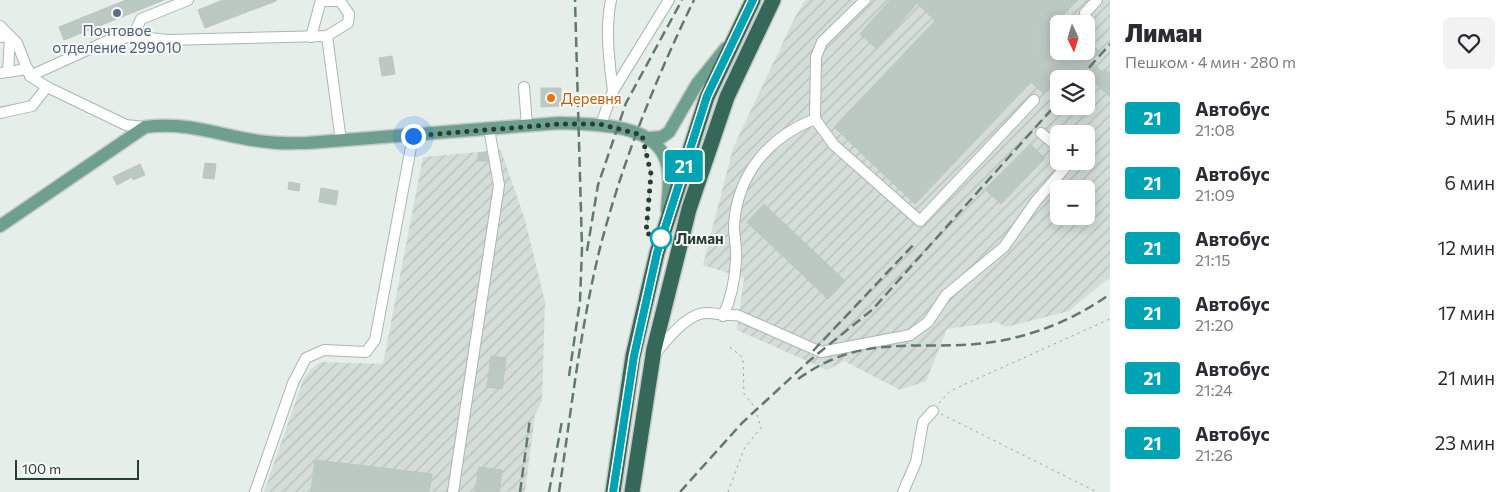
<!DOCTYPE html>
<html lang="ru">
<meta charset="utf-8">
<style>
:root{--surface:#fff;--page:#f2f2f3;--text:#2b2b33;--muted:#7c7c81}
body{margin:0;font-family:Commissioner,sans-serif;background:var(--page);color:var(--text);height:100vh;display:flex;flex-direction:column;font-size:19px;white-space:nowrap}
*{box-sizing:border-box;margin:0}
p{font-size:16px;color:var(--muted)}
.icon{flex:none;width:28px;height:28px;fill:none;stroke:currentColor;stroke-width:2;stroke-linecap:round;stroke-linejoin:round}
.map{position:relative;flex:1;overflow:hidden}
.drawer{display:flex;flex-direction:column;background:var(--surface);width:400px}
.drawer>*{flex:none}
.badge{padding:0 10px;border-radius:4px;font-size:18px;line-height:32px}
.needle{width:32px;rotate:176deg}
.fabs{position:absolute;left:1050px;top:15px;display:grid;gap:10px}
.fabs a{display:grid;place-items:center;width:45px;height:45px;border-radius:8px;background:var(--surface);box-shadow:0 2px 12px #0003;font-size:25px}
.scale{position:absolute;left:15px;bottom:12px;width:124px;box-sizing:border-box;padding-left:5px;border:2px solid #273e36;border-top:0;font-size:14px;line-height:18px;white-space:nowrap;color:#273e36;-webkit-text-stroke:4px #f7faf8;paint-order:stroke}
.you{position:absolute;width:25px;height:25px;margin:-12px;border:4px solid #fff;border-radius:50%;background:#1a73e8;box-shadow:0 0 0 8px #1a73e833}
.map>.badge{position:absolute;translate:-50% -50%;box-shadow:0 0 0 2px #fff}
.round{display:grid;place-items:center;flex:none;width:52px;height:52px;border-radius:8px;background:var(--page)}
.head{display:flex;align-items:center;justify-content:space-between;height:85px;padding:0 15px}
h1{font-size:24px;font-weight:800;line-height:38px}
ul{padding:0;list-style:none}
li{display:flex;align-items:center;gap:15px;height:65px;padding:0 15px}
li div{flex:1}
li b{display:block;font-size:19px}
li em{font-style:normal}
li .badge{min-width:55px;font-weight:700;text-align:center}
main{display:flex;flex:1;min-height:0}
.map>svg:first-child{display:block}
</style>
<main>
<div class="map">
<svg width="1110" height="492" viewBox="0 0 1110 492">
<defs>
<pattern id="industrial-furrows" width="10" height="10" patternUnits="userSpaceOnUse" patternTransform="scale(1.25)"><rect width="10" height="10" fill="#d4ddd8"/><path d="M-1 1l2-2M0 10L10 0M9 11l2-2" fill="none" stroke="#b6bfba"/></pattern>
</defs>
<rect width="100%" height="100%" fill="#e6eeea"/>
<g fill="url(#industrial-furrows)" fill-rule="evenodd">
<path d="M805 0H1110V277L1069 311 1006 327 997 322 947 329 926 381 900 390 844 361 827 370 737 330 744 278 703 265 733 148 793 21ZM1059 24H1086V51H1059ZM1059 79H1086V106H1059ZM1059 134H1086V161H1059ZM1059 189H1086V216H1059Z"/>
<polygon points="501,150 525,220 545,302 542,401 535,415 525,492 264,492 303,380 311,369 321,362 383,364 423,157"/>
</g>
<g fill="#bcc8c2" stroke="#b9c7c0">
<polygon points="126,0 164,0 64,40 59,27"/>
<polygon points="223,0 276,0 276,1 205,28 198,10"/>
<polygon points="890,0 1078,0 1062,16 1070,24 1059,24 1059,51 1086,51 1086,39 1100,52 1091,61 1102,72 1105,69 1110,73 1110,97 1093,81 1086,88 1086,79 1059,79 1059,88 1053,83 1044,94 1031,82 915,204 834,127 935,21 917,3 877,49 860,34"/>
<polygon points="392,56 395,74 382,76 379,58"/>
<polygon points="541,88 561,88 561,106 541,107"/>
<polygon points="1030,144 1045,158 1001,204 986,190"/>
<polygon points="486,152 488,161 478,161 478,153"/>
<polygon points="205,163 216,164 214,179 203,178"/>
<polygon points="140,164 145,175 133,180 132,177 117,185 113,177"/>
<polygon points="289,182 300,184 299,191 288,189"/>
<polygon points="321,188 338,191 336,205 319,202"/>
<polygon points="764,204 845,281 828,299 747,222"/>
<polygon points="491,356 506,358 502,389 487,387"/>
<polygon points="315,460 432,474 429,492 311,492"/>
<polygon points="479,467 502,470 499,492 475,492"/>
</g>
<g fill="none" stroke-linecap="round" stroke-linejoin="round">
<g stroke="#a9b6b0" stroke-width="12">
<g id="minor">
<path d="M611 0C605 29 609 61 613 91"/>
<polyline points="1088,24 1085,13 1097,0"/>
<polyline points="0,26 17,43 30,76 47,87 126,125 145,127"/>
<polyline points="133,36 141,19 188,0"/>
<polyline points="327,36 341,141"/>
<polyline points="0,37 10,36 8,72"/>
<polyline points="311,37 321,0"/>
<polyline points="0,73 28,69"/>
<polyline points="30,76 107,41 133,36 167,40 327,36 348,23 349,14 340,1 321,1"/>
<polyline points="524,87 527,126"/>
<polyline points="0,113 32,106 47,87"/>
<polyline points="815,119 816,57 822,42 865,0"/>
<polyline points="601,124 613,91 669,0"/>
<polyline points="1041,133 1059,148"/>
<path d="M723 316C731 299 735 280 736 260 737 249 734 237 734 226 737 174 769 137 815 119L834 145 920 221 1034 100"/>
<path d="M654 355C665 342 687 313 706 313 716 313 726 316 737 315L821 352 910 335 928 322 946 295 1004 247 1036 201 1071 161"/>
<polyline points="255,492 293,383 306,358 324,350 366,352 375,340 413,136"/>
<polyline points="453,492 499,185 489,129"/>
<polyline points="903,492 916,462 923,422 933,411"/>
</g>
</g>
<g stroke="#c3c9c7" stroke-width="15">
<g id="major">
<polyline points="650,138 662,137 669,132 697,84 726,48"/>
<path d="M0 226 145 127C194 121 223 138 268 142 281 144 294 143 307 143L559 123C591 124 655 123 666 161 671 177 668 195 667 211"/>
</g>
</g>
<g stroke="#c3c9c7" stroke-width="18">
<g id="highway">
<polyline points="613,492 633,356 657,253 707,97 753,0"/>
<polyline points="632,492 654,349 689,209 727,97 773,0"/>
</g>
</g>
<g stroke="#8aae9f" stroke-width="1" stroke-dasharray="2.5 4" stroke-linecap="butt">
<polyline points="645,150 651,174 647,233"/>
<polyline points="730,347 743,358 744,394 754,406 761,427"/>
<polyline points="939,403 950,391 1110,319"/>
<polyline points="941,414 1097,492"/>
<polyline points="728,492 744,449 763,425"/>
</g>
<use href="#minor" stroke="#fff" stroke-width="10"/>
<use href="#major" stroke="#6f9f8e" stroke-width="12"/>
<use href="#highway" stroke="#356858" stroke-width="15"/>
<g stroke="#627971" stroke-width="2.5" stroke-dasharray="10 5" stroke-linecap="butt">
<polyline points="1079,79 1110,44"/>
<polyline points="587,251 598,185 626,103 682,0"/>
<polyline points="813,351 916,242"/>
<polyline points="569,376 580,301 582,248 575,0"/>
<path d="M798 379C854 339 898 347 962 345 1015 343 1067 325 1110 294"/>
<polyline points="520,492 530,419"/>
<polyline points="549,492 562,421"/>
<path d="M559 492C571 412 580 331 599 252 621 165 655 80 694 0"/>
<polyline points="680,492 742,423 809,361 873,309 1059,101"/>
</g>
</g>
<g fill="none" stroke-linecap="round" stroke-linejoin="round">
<g stroke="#fff" stroke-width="11">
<polyline id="line" points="613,492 634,356 657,253 707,96 753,0"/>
</g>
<use href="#line" stroke="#00a3b4" stroke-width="8"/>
<polyline stroke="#273e36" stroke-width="5" stroke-dasharray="0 9" points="413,136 559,124 600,124 642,135 651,174 646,233 661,238"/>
</g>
<circle fill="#5c6f8a" stroke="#f7faf8" stroke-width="2" cx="117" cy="13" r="5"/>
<circle fill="#e8710a" stroke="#f7faf8" stroke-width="2" cx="551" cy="98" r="5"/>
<circle fill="#fff" stroke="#00a3b4" stroke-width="2.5" cx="661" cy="238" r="10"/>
<g text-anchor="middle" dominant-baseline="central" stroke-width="4" stroke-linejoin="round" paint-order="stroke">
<g font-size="15" fill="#4e5e75" stroke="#f7faf8">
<text x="117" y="30">Почтовое<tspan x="117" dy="17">отделение 299010</tspan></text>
</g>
<g font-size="15" fill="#c56008" stroke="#f7faf8" text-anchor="start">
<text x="561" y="98">Деревня</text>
</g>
<g font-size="15" font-weight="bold" fill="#273e36" stroke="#f7faf8" text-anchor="start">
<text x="676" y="238">Лиман</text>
</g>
</g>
</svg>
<div class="fabs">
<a><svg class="needle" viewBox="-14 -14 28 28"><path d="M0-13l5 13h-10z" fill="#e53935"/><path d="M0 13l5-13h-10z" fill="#7c7c81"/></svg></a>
<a><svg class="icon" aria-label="layers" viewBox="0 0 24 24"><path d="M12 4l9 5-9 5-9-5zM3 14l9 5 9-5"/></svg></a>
<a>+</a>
<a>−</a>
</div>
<div class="scale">100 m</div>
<div class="you" style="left:413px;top:136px"></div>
<b class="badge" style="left:684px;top:166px;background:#00a3b4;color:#fff">21</b>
</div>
<section class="drawer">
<div class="head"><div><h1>Лиман</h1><p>Пешком · 4 мин · 280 m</p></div><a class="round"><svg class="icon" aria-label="heart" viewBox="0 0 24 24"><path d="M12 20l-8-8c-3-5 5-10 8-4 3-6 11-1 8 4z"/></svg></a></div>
<ul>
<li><span class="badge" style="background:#00a3b4;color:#fff">21</span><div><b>Автобус</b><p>21:08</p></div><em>5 мин</em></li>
<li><span class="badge" style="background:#00a3b4;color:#fff">21</span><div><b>Автобус</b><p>21:09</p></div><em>6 мин</em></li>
<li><span class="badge" style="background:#00a3b4;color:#fff">21</span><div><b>Автобус</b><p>21:15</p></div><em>12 мин</em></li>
<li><span class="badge" style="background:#00a3b4;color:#fff">21</span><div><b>Автобус</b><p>21:20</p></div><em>17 мин</em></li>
<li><span class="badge" style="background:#00a3b4;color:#fff">21</span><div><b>Автобус</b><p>21:24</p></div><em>21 мин</em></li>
<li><span class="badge" style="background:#00a3b4;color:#fff">21</span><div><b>Автобус</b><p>21:26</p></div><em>23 мин</em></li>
</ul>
</section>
</main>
